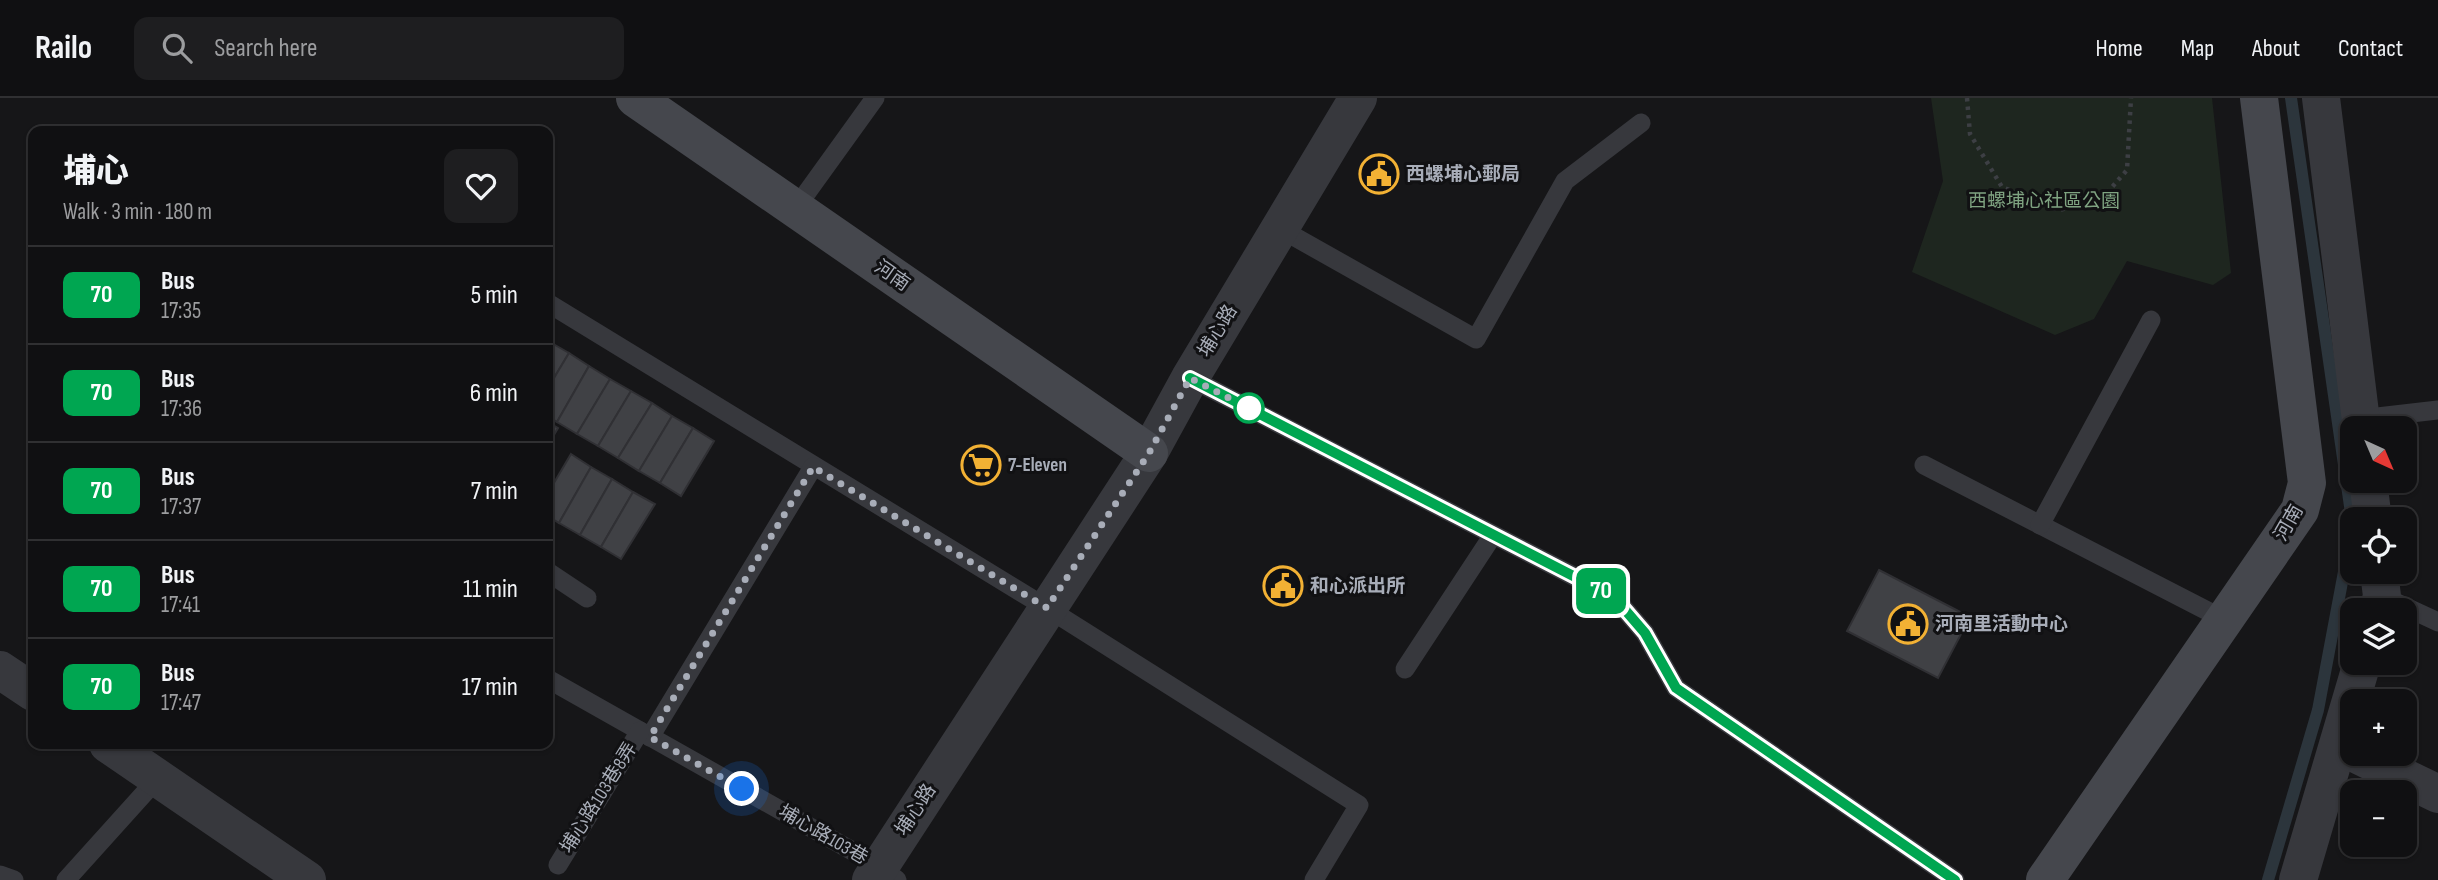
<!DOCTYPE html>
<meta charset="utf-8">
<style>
:root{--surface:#101012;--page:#1e1e20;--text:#f1f3f6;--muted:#9c9d9f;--line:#303032}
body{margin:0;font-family:"Sofia Sans Condensed","Noto Sans TC",sans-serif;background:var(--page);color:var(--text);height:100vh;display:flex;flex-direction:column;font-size:26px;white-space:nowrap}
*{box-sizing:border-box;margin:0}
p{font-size:23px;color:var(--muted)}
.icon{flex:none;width:38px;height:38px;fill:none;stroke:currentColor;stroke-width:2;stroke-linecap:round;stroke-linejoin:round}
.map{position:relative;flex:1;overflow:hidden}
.details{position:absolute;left:28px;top:28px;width:525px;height:623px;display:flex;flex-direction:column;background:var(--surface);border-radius:14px;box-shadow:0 2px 5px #0004,0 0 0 2px var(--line)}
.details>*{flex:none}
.badge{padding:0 14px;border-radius:10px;font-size:24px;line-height:46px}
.needle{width:46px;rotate:136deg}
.fabs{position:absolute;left:2340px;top:318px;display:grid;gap:14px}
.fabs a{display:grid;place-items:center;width:77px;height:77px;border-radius:14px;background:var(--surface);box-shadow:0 2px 5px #0004,0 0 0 2px var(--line);font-size:35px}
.you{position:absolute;width:35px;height:35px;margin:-18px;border:5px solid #fff;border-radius:50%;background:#1a73e8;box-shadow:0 0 0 10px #1a73e833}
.map>.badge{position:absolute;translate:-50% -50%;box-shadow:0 0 0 4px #fff}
.round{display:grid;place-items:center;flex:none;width:74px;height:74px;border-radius:14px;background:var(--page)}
.headline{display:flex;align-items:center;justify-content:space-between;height:119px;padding:0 35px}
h1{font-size:33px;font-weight:800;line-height:52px}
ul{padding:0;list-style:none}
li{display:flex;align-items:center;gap:21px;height:98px;padding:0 35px;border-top:2px solid var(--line)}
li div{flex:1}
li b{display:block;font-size:26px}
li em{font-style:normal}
li .badge{min-width:77px;font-weight:700;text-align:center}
header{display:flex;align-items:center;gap:42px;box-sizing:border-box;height:98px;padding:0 35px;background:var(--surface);border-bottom:2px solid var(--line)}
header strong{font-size:33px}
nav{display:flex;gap:38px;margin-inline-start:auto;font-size:24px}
.search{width:490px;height:63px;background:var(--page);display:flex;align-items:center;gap:18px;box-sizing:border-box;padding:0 24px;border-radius:14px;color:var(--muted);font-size:26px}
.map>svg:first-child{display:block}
</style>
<header>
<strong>Railo</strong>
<div class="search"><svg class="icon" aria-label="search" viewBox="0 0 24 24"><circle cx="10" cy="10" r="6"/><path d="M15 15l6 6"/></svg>Search here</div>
<nav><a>Home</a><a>Map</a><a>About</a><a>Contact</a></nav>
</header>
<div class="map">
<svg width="2438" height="782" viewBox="0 0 2438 782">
<rect width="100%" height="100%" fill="#161618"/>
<polygon fill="#1e261f" points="1931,0 2212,0 2231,175 2213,187 2127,163 2094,221 2055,237 1912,174 1943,83"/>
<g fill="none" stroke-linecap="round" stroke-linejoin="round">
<g stroke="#2c353c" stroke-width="12">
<polyline points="2291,0 2352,422"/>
<polyline points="2268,782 2318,612 2352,431"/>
</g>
</g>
<g fill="#404145" stroke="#303034" stroke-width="2">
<polygon points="548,243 569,255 548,290"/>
<polygon points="569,255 589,268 557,324 548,318 548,290"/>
<polygon points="589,268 610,281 577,336 557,324"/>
<polygon points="610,281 631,293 598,348 577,336"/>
<polygon points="631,293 652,305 618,360 598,348"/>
<polygon points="652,305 672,318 639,373 618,360"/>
<polygon points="672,318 693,330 660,385 639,373"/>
<polygon points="548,324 558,330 548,347"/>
<polygon points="693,330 714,343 681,398 660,385"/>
<polygon points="571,356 591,369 559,425 548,418 548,395"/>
<polygon points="591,369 612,381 580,437 559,425"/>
<polygon points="612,381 633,394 601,449 580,437"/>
<polygon points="633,394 655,406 621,461 601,449"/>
<polygon points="1879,472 1970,519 1938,580 1847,533"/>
</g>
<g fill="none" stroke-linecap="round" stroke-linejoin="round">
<polyline stroke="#3d3f44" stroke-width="4.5" stroke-dasharray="3.5 5" stroke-linecap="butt" points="1967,0 1970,36 2002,89 2058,112 2099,104 2127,72 2131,0"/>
<g stroke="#37383d" stroke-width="19">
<polyline points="795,111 875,0"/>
<polyline points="1279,130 1476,241 1565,83 1641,25"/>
<polyline points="548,205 1047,510 1359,707 1314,782"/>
<polyline points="1190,280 1614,499 1645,535 1676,590 1955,782"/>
<polyline points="2360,321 2438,312"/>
<polyline points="1924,367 2225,522"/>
<polyline points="2040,427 2151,222"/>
<polyline points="548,474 587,500"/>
<polyline points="2382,498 2438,524"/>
<polyline points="1405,571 1493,437"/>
<polyline points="548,581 879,768 897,782"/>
<polyline points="650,639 813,369"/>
<polyline points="558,767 640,633"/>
<polyline points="0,777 14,782"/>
<polyline points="66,782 158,680"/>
</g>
<g stroke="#37383d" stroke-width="38">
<polyline points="2321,0 2362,331"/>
<polyline points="2368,383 2373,422"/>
<polyline points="2378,513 2382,498 2379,474"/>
<polyline points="0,572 33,594"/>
<polyline points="108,646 307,782"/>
<polyline points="2356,656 2438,696"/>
<polyline points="871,782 1149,355 1190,280 1358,0"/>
<polyline points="2298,782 2362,565"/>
</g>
<g stroke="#45474d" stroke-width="38">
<polyline points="635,0 1149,355"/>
<polyline points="2045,782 2300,412 2307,385 2259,0"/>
</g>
</g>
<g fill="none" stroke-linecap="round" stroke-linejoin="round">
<g stroke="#fff" stroke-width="16">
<polyline id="line" points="1190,280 1614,499 1645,535 1676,590 1955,782"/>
</g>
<use href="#line" stroke="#00a651" stroke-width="10"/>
<polyline stroke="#a8adb8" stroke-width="7" stroke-dasharray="0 12.6" points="742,691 650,639 813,369 1047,510 1149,355 1190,280 1260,316 1249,310"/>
</g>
<defs>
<g id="civic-ring" transform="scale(2.0125)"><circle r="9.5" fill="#111113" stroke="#f2b134" stroke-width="1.5"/><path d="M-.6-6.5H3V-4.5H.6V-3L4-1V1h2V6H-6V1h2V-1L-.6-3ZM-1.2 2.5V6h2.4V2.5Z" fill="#f2b134"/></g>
<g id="supermarket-ring" transform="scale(2.0125)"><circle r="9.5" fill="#111113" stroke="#f2b134" stroke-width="1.5"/><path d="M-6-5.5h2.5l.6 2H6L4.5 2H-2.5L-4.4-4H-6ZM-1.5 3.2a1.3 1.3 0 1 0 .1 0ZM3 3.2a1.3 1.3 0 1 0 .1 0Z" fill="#f2b134"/></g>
</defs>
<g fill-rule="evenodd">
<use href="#civic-ring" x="1379" y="76"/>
<use href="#supermarket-ring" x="981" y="367"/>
<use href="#civic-ring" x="1283" y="488"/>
<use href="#civic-ring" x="1908" y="526"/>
</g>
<circle fill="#fff" stroke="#00a651" stroke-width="3.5" cx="1249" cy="310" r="14"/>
<g text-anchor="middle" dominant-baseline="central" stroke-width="6" stroke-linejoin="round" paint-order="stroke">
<g font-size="19" font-weight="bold" fill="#a8adb8" stroke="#111113" text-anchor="start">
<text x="1406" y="76">西螺埔心郵局</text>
<text x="1008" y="367">7-Eleven</text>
<text x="1310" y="488">和心派出所</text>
<text x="1935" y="526">河南里活動中心</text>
</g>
<g font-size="19" fill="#7fa381" stroke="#111113">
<text x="2044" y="103">西螺埔心社區公園</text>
</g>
<g font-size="19" fill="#a8adb8" stroke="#111113">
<text transform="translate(892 178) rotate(35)">河南</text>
<text transform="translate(1218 233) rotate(-59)">埔心路</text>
<text transform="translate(2289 425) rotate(-60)">河南</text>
<text transform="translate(599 700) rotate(-58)">埔心路103巷8弄</text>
<text transform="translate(916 712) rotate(-57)">埔心路</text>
<text transform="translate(823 737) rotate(30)">埔心路103巷</text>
</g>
</g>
</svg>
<div class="fabs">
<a><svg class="needle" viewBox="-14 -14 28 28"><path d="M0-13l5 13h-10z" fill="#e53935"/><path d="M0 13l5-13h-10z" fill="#9c9d9f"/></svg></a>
<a><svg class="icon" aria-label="locate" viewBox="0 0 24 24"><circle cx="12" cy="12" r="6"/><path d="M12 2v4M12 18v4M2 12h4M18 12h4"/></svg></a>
<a><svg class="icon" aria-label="layers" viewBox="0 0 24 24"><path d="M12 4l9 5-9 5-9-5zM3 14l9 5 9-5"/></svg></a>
<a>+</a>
<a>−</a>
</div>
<div class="you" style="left:742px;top:691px"></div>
<b class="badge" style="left:1601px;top:493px;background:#00a651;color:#fff">70</b>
<section class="details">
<div class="headline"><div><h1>埔心</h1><p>Walk · 3 min · 180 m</p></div><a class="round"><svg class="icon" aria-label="heart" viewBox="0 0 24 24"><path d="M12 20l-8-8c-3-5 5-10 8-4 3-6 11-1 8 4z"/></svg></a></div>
<ul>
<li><span class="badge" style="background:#00a651;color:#fff">70</span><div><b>Bus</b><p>17:35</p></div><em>5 min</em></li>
<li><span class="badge" style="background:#00a651;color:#fff">70</span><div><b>Bus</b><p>17:36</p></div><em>6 min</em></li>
<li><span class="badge" style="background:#00a651;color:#fff">70</span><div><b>Bus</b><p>17:37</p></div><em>7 min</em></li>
<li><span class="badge" style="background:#00a651;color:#fff">70</span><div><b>Bus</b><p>17:41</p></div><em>11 min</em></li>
<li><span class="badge" style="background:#00a651;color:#fff">70</span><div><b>Bus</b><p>17:47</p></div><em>17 min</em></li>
</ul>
</section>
</div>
